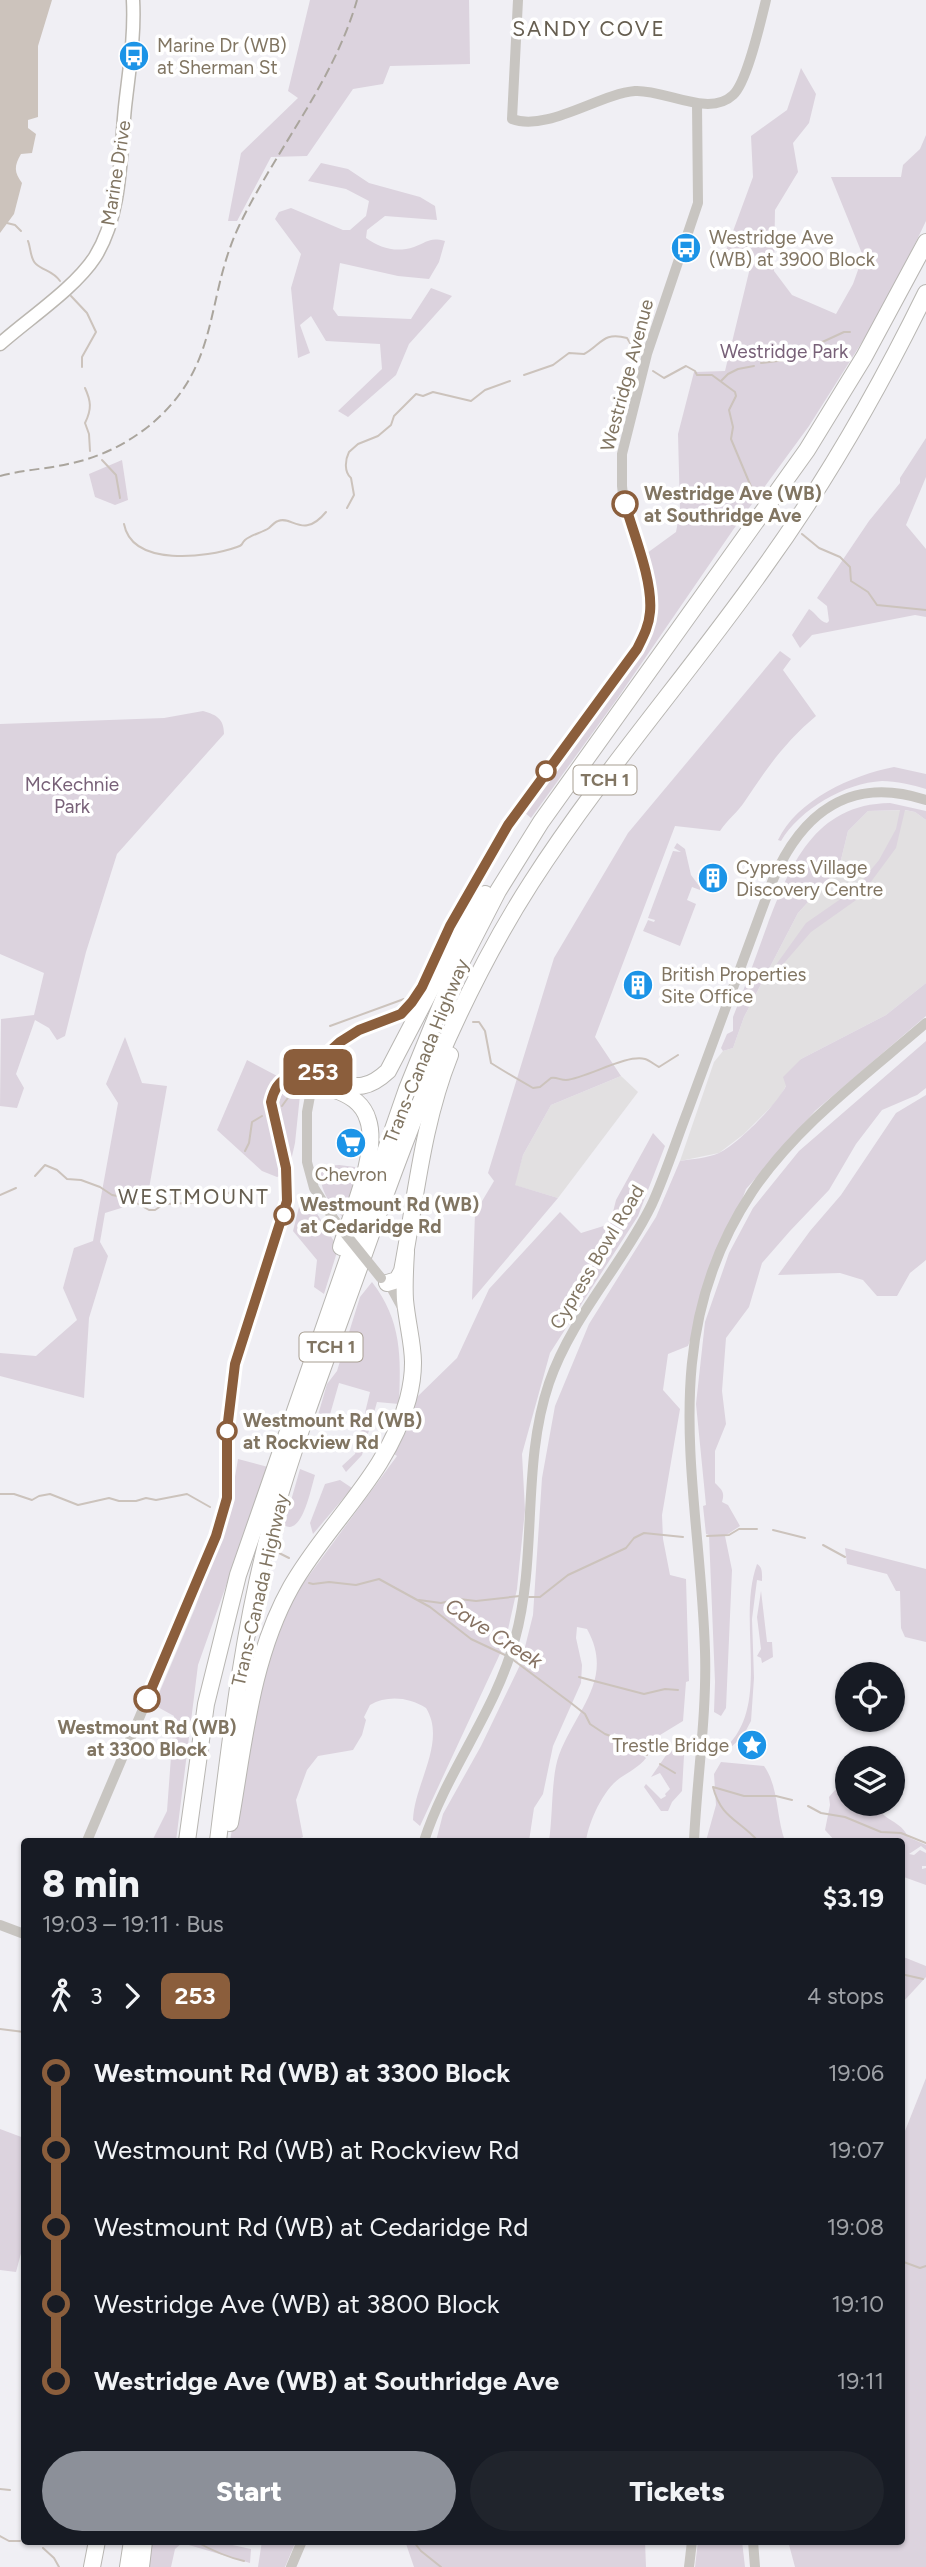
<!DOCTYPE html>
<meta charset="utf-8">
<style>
:root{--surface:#171b24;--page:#20242c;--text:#f1f3f6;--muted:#9ea1a6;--accent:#8c9099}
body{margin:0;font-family:Figtree,sans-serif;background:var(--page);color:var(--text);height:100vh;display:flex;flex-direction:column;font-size:26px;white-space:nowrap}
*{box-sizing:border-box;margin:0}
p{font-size:23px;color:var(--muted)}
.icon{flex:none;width:38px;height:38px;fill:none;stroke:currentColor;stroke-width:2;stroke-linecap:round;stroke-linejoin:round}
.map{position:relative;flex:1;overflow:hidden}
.side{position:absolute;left:21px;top:1838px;width:884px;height:707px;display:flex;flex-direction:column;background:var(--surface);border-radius:7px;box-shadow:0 2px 5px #0004}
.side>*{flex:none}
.badge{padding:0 14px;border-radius:10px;font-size:24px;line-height:46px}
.buttons{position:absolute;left:835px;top:1662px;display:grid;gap:14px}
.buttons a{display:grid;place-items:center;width:70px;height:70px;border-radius:50%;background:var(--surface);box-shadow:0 2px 5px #0004;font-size:35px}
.map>.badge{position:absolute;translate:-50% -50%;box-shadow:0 0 0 4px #fff}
.legs{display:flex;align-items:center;gap:10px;height:77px;padding:0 21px;font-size:23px}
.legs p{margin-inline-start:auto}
.head{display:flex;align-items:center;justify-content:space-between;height:119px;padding:0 21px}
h1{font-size:38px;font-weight:800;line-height:52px}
.button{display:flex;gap:14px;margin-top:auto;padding:14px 21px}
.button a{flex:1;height:80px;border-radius:42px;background:var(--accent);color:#fff;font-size:28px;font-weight:800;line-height:80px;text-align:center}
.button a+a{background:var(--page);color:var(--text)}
ul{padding:0 21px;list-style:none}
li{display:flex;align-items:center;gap:24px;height:77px;font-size:26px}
li i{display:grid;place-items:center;width:10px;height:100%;margin:0 9px;background:currentColor}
li i::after{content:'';width:18px;height:18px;margin:-9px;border:5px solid;border-radius:50%;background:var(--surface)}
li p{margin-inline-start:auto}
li:first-child i{background:linear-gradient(#0000 50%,currentColor 0)}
li:last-child i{background:linear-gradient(currentColor 50%,#0000 0)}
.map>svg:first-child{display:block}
</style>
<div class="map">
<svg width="926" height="2567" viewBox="0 0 926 2567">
<rect width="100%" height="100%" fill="#f0eff4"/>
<g fill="#e2e0e1">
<polygon points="904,810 915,812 926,820 926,983 886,1015 801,1059 778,1100 744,1134 719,1153 680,1161 714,1062 723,1051 733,1048 744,1017 798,913 839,868 848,831 868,811"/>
<polygon points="621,1076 638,1092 558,1198 514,1185 523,1155 551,1105"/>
</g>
<g fill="#dcd3de">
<polygon points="310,0 469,0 470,64 390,66 383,84 353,89 307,156 271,157 237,221 228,221 241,153 298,98 288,91"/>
<polygon points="801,68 816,94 809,123 793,143 798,172 775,210 774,271 792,295 836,314 853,284 863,256 831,177 901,177 903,165 920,149 926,135 926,221 886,304 809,426 733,530 617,699 531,818 524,812 641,647 649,625 643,556 676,532 680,511 678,434 694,372 725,371 749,272 749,269 725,253 753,177 751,136 787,110"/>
<path d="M321 163 348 169 369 183 420 197 435 206 437 220 385 216 367 230 366 238C380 248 396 253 414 247 428 242 429 237 445 241L439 262 429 279 398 276 340 263 333 309 338 316 411 319 431 288 452 296 409 344 396 375 348 417 338 411 382 369 380 344 326 341 311 316 300 325 310 353 298 358 291 288 301 254 275 219 279 212 291 208 343 230H350L366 216 369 201 346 189 308 181Z"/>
<path d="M926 438V477L906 525 926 549V617L915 615 812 635 800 648 792 635 809 609C816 613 820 622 827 623L829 621 827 606 817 598 869 521 900 483V478Z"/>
<polygon points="122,460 128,500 115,505 95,497 89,474"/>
<path d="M780 651 791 659 783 670 816 716C786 741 766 769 745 801 738 812 727 820 720 831L675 826 595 1037 621 1076 551 1105 523 1155 515 1185 558 1198 472 1300 475 1213 494 1181 488 1173 554 958 628 833Z"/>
<path d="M203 711C217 715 224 719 224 734L117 854 86 952 65 1036 57 1040 49 1028 35 1020 16 1074 24 1088 17 1108 0 1106 1 1019 34 1015 44 973 0 954V724L164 718Z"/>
<path d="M894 767 926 774V789C913 785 896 781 882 781 845 783 800 809 781 841L778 840C797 800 852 775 894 767Z"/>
<path d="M890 803 926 811V820L915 812 905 810 896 848 859 898 811 932 772 977 773 969 806 923 855 889 879 860 896 829 900 810 868 811 848 831 839 868 798 913 744 1017 733 1048 723 1051 721 1048 727 1034 733 1031V1017C745 987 756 956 767 926 790 866 814 804 890 803Z"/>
<polygon points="677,843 685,849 691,875 700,887 700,890 692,887 687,900 696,904 680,946 643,931 648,920 654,922 655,920 648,918 673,851 681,852 674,848"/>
<path d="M926 983V1016L815 1111 746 1189 688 1346 668 1354 663 1390 680 1409 662 1515 663 1539 670 1575 686 1579 689 1681 686 1682 683 1721 660 1735 649 1754 626 1738 614 1733 611 1739 636 1750 646 1758C640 1766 629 1772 620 1778 603 1790 589 1821 586 1841H549C553 1816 551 1777 559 1755 576 1710 615 1679 587 1629L577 1627 576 1638 582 1665 581 1683 553 1746 543 1794 534 1808 529 1841H436L443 1814 481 1746 521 1663 533 1615 542 1478 555 1406 589 1324 656 1217 680 1161C692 1159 708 1158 719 1153 738 1144 776 1105 786 1086L783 1077 801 1059 886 1015Z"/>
<polygon points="125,1037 142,1083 167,1086 147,1200 105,1213 100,1242 108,1256 89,1318 84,1398 0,1376 0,1353 36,1356 77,1320 63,1288 74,1248 93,1241 118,1103 106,1084"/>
<path d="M926 1041V1088L917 1095 882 1110 856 1144 829 1190 790 1231 762 1263 749 1307 726 1338 722 1391 726 1424 715 1451V1483C722 1490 725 1492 722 1502L728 1505 740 1526 725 1536 732 1570 726 1708 721 1716 714 1712 715 1682 709 1535 706 1534 703 1506 706 1505 696 1404 705 1322 729 1253 753 1208 799 1151Z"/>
<polygon points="247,1060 281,1078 270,1092 267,1110 283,1171 282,1175 277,1177 262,1171 217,1130"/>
<path d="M292 1084 300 1088V1095L295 1143 290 1165C284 1140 265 1102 292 1084Z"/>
<polygon points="926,1095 926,1260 910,1273 897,1296 877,1296 863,1280 840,1273 778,1275 810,1231 841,1195 896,1113"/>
<path d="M653 1133 665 1146 638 1216 550 1353 522 1454 525 1510 520 1559 517 1589 505 1643 420 1826 413 1820C414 1784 447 1742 426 1708 409 1697 387 1695 370 1705L364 1717 366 1720 362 1735 353 1750 318 1756 307 1770 296 1800 303 1837 294 1841H230L247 1740 265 1662 288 1604 397 1456 394 1454 406 1431 416 1398 457 1358 489 1289 560 1212 581 1233 610 1224 616 1200Z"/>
<path d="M339 1165 355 1167 356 1175 347 1215 344 1218C330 1206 315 1184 323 1166Z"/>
<polygon points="304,1204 310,1205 316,1212 335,1243 337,1252 324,1294 314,1287 317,1260 293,1231 299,1207"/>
<path d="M372 1282C402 1321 401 1357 399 1404L377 1402 362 1455 346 1472 342 1466 355 1454 370 1392 339 1383 329 1418 318 1415 327 1384 337 1371 360 1297Z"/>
<polygon points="238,1459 268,1467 198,1665 176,1841 152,1841 167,1811 174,1716 154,1705 195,1608 230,1506"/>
<path d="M300 1469 315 1475C311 1488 302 1537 284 1525Z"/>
<polygon points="340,1480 352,1488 313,1534 310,1523 325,1484"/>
<polygon points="845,1548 926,1569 926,1642 905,1637 901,1628 900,1591 896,1591 887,1574 847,1564"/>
<path d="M757 1564C763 1567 762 1575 762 1581L757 1580 752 1619 754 1678 751 1721 743 1736 729 1749 726 1747C772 1704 736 1622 757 1564Z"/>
<polygon points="761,1591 767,1642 772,1642 773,1657 762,1663 761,1658 757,1656 761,1649 757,1617"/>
<polygon points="678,1748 683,1750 684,1755 682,1791 672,1802 668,1811 661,1811 644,1787 646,1784 661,1799 666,1796 665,1794 670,1789 660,1773 651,1777 669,1751"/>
<path d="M721 1762 764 1766C779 1787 776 1817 785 1841H706L716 1805 714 1774Z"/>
<path d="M847 1767V1804H876C881 1820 902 1821 908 1837L926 1845V1850L921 1846 909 1854 914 1855 920 1850 926 1853V1866H922V1869L926 1868V1885L901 1876V1841H835L825 1830 830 1805 829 1797 842 1782Z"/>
<polygon points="901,1956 926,1966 926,1977 903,2002 901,2002"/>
<polygon points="926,2078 926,2567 795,2567 788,2541 901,2541 901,2167 905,2158 903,2136"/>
<polygon points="0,2129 24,2138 24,2242 16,2272 0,2270"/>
<polygon points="149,2541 214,2541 251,2549 250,2563 182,2543 175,2549 171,2567 146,2567"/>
<polygon points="262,2541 296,2541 285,2567 258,2567"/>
<polygon points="405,2541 645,2541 646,2567 414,2567"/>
<polygon points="698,2541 742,2541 745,2567 695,2567"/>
</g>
<path fill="#ccc3bc" d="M0 0H52L38 46V117L28 120V128L36 134 32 153 21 154C14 166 14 172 22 183L14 214 0 233Z"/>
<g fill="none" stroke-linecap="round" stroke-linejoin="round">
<g stroke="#ccc3bc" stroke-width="2">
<polyline points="7,223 15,225 21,231"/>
<path d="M28 241C31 248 30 259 36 264 44 271 53 271 60 281"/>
<polyline points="71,296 87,313 96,332 82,357 82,367"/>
<polyline points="761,363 793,359 805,355 818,344 844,332 850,332"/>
<polyline points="653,371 664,378 686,366 695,371 697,375 712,375 735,392 736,396 729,410 733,427 731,439 752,489 761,500"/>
<path d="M524 375 553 365 569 353 584 354C601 345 603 331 627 338L638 356"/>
<polyline points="721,381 728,374 738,369 754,366"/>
<path d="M85 388C91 401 92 409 85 423L89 434 90 451"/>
<polyline points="102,460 116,475 120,498"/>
<path d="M347 508 354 495 351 478C344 472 345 460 349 452L358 444 378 436 391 425 394 416 416 394 423 396 433 392 471 401 485 390 510 381"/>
<polyline points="776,512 785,521"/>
<path d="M124 524C132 567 207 558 237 547 244 545 240 545 245 540 252 534 262 533 269 528 271 526 275 522 278 521 292 515 303 540 326 512"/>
<polyline points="802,534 819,548 840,557 850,567 851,581 868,592 877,605 926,610"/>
<path d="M473 1022H479L485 1031 491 1063C505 1072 519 1080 533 1088L540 1087 551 1078C557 1077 560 1080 566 1080 587 1078 626 1054 645 1059 649 1060 655 1065 659 1067L678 1055"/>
<polyline points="330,1026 404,999"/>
<polyline points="305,1063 310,1048"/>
<polyline points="282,1106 295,1088"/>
<polyline points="245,1151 249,1143 252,1122 262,1116"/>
<polyline points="35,1176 45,1165 57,1170 67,1179 81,1180 100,1187 112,1195 128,1198 149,1210 155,1210 164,1204 217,1202 235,1188"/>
<polyline points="0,1195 16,1188"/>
<polyline points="0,1494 14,1494 32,1500 39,1496 50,1494 78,1505 109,1498 119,1501 136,1501 146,1498 156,1500 187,1494 210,1507"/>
<polyline points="773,1530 805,1538"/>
<polyline points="707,1536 729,1535 739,1529 757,1529"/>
<polyline points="823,1545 845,1557"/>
<polyline points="275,1551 289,1558"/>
<polyline points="309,1583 313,1584 329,1582 356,1585 379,1579 430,1607 471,1639 505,1655"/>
<polyline points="529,1597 540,1597 568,1575 626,1548 634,1538 644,1533 683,1537"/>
<polyline points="419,1600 441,1603 459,1599 476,1601 520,1596"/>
<polyline points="512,1659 571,1703 585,1714 590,1724 605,1734 624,1741 647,1755"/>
<polyline points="579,1677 644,1694 665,1689 678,1690"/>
<polyline points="660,1764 675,1773"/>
<polyline points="808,1806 821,1813 845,1817 881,1832 901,1833 926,1843"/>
<path d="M758 1841C738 1819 721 1818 713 1787L744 1796H776L792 1800"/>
<polyline points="901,1974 923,1979"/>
<polyline points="0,2029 24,2032"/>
<polyline points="901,2261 920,2268 926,2266"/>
<polyline points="0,2489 10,2490"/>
<polyline points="0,2536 9,2541 20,2541"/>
<path d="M195 2541C211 2550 226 2557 244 2561"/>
<polyline points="413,2541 421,2551 441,2567"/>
<polyline points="43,2548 54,2558 59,2567"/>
</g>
<g stroke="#bbb7b1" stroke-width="15">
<path id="secondary" d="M0 344C28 319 75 288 95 257 122 214 120 156 125 107 129 71 135 36 133 0"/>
</g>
<g stroke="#b8b6b2" stroke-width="18">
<g id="motorway">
<path d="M314 1082C344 1076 356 1101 388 1071L446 960 485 894"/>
<path d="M332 1089C348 1094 363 1102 368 1120 379 1152 351 1214 341 1247"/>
<path d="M387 1283 397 1280 402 1271C416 1198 422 1125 450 1055"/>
<path d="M230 1823C244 1744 251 1658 291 1587 328 1522 388 1474 408 1399 419 1357 409 1340 405 1300 404 1284 405 1268 406 1252"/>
<polyline points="187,1841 206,1704 238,1575 407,1089 448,988 498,891 541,822 807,450 864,357 926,242"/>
<path d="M218 1841C231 1735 243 1629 271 1525 297 1433 332 1344 364 1254 410 1124 456 1000 531 883 601 774 688 675 763 569 826 482 879 389 926 293"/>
<polyline points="92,2567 97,2541"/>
<polyline points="128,2567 132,2541"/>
<polyline points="141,2567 144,2541"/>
</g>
</g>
<g stroke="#c8c5c1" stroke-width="10">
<path d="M518 0 512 119C547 132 599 94 635 91 664 89 709 118 733 95 747 83 761 20 766 0"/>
<polyline points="335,1221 314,1188 307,1162 307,1112 310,1096 321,1066 329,1052 352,1033 401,1014 412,1002 422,987 450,926 507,825 632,656 647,627 650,603 646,576 624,503 622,486 622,454 647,354 698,203 697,104"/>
<polyline points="383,1279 392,1289 403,1309"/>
<polyline points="87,1841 188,1603 222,1516 229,1484 226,1448 235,1365 287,1201 286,1168 271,1102 275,1090 287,1078 296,1076 314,1082"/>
<path d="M424 1841C447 1770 496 1711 515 1639 538 1555 521 1465 549 1383 572 1316 622 1266 652 1204 666 1173 676 1141 688 1110 716 1034 744 958 772 882 801 813 850 775 926 800"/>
<path d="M694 1841C697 1778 707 1714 705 1651 700 1487 653 1341 752 1192 797 1125 866 1075 926 1023"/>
<polyline points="0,1925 24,1934"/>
<polyline points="753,2541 755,2567"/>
<polyline points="291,2567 302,2541"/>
<polyline points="689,2567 692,2541"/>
</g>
<use href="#secondary" stroke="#fff" stroke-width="12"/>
<use href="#motorway" stroke="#fff" stroke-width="16"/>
<path stroke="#aaa59d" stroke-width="2" stroke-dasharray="10 5" stroke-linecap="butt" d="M0 476C22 470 46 469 68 464 98 458 125 445 149 426 222 366 204 300 239 226 276 149 333 83 357 0"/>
<polyline stroke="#c8c5c1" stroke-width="10" points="335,1221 381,1278"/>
</g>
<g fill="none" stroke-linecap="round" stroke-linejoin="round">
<g stroke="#fff" stroke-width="16">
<path id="line-1" d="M147 1699 216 1536 227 1498V1430L235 1364 287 1201 286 1168 271 1102C277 1076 291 1073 314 1082L329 1052 340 1042 359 1030 401 1014 412 1002 422 987 450 926 508 825 637 649C643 637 649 626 650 612 653 581 634 535 625 504"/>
</g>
<use href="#line-1" stroke="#8b5e3c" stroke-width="10"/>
</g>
<defs>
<g id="bus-disc" transform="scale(1.575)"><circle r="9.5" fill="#1c94e7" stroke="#fff"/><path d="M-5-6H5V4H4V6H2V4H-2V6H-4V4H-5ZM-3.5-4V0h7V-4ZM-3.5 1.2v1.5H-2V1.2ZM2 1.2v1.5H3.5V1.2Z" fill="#fff"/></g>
<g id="building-disc" transform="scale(1.575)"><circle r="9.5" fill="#1c94e7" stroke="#fff"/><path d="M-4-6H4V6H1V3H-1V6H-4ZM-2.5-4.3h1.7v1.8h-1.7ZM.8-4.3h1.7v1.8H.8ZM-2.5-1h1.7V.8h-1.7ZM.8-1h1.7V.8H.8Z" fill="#fff"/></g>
<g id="supermarket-disc" transform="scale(1.575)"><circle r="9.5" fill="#1c94e7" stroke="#fff"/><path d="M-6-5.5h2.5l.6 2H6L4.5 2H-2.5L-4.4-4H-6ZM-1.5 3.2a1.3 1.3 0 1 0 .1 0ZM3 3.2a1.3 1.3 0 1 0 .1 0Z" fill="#fff"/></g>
<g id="sight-disc" transform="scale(1.575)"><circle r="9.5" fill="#1c94e7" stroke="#fff"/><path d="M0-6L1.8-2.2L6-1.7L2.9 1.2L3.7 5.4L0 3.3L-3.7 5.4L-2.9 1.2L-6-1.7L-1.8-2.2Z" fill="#fff"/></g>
</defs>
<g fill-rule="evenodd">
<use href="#bus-disc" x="134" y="56"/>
<use href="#bus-disc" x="686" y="248"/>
<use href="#building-disc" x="713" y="878"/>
<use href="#building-disc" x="638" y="985"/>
<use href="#supermarket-disc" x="351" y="1143"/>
<use href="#sight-disc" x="752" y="1745"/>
</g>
<g fill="#fff" stroke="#8b5e3c" stroke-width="3.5">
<circle cx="625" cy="504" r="12"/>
<circle cx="546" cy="771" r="9"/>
<circle cx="284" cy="1215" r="9"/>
<circle cx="227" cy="1431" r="9"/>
<circle cx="147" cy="1699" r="12"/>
</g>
<g text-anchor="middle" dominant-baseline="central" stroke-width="7" stroke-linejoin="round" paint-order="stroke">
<g fill="#fff" stroke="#a79e91" stroke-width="2">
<rect x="573.5" y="765.5" width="63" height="29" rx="5"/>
<rect x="299.5" y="1332.5" width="63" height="29" rx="5"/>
</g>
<g font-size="18" font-weight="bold" fill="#817562">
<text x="605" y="780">TCH 1</text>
<text x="331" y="1347">TCH 1</text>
</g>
<g font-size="19" fill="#817562" stroke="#fff" text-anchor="start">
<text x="157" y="45">Marine Dr (WB)<tspan x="157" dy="22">at Sherman St</tspan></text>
<text x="709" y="237">Westridge Ave<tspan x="709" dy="22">(WB) at 3900 Block</tspan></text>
<text x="736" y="867">Cypress Village<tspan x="736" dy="22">Discovery Centre</tspan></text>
<text x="661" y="974">British Properties<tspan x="661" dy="22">Site Office</tspan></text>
<text x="351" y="1174" text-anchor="middle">Chevron</text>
<text x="729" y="1745" text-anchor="end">Trestle Bridge</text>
</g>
<g font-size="19" fill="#817562" stroke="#fff">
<text transform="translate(116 173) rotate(-81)">Marine Drive</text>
<text transform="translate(627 375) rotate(-75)">Westridge Avenue</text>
<text transform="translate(426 1051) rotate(-68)">Trans-Canada Highway</text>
<text transform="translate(597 1257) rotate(-59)">Cypress Bowl Road</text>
<text transform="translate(260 1590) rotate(-77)">Trans-Canada Highway</text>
</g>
<g font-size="19" fill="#786178" stroke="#fff">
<text x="784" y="351">Westridge Park</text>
<text x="72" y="784">McKechnie<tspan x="72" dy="22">Park</tspan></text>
</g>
<g font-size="19" font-weight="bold" fill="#817562" stroke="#fff" text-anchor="start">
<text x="644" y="493">Westridge Ave (WB)<tspan x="644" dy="22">at Southridge Ave</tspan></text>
<text x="300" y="1204">Westmount Rd (WB)<tspan x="300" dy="22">at Cedaridge Rd</tspan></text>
<text x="243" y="1420">Westmount Rd (WB)<tspan x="243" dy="22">at Rockview Rd</tspan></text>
<text x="147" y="1727" text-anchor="middle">Westmount Rd (WB)<tspan x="147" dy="22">at 3300 Block</tspan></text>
</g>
<g font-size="21" letter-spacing="2" fill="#665e50" stroke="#fff">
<text x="589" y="28">SANDY COVE</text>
<text x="194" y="1196">WESTMOUNT</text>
</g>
<g font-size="21" font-style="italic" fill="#867262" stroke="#fff">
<text transform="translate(494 1633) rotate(33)">Cave Creek</text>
</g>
</g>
</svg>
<div class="buttons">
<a><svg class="icon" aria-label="locate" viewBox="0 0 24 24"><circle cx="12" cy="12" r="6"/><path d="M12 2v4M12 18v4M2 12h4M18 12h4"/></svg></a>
<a><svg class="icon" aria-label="layers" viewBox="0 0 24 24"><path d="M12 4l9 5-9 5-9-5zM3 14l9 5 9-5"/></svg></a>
</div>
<b class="badge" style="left:318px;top:1072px;background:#8b5e3c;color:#fff">253</b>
<section class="side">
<div class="head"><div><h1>8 min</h1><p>19:03 – 19:11 · Bus</p></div><b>$3.19</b></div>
<div class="legs"><svg class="icon" aria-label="walk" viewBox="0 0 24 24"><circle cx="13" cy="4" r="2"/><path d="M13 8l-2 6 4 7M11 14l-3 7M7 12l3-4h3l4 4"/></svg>3<svg class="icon" aria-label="forward" viewBox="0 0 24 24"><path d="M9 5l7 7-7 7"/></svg><b class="badge" style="background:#8b5e3c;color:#fff">253</b><p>4 stops</p></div>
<ul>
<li><i style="color:#8b5e3c"></i><b>Westmount Rd (WB) at 3300 Block</b><p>19:06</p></li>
<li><i style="color:#8b5e3c"></i><span>Westmount Rd (WB) at Rockview Rd</span><p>19:07</p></li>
<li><i style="color:#8b5e3c"></i><span>Westmount Rd (WB) at Cedaridge Rd</span><p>19:08</p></li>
<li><i style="color:#8b5e3c"></i><span>Westridge Ave (WB) at 3800 Block</span><p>19:10</p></li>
<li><i style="color:#8b5e3c"></i><b>Westridge Ave (WB) at Southridge Ave</b><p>19:11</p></li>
</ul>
<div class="button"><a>Start</a><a>Tickets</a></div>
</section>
</div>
